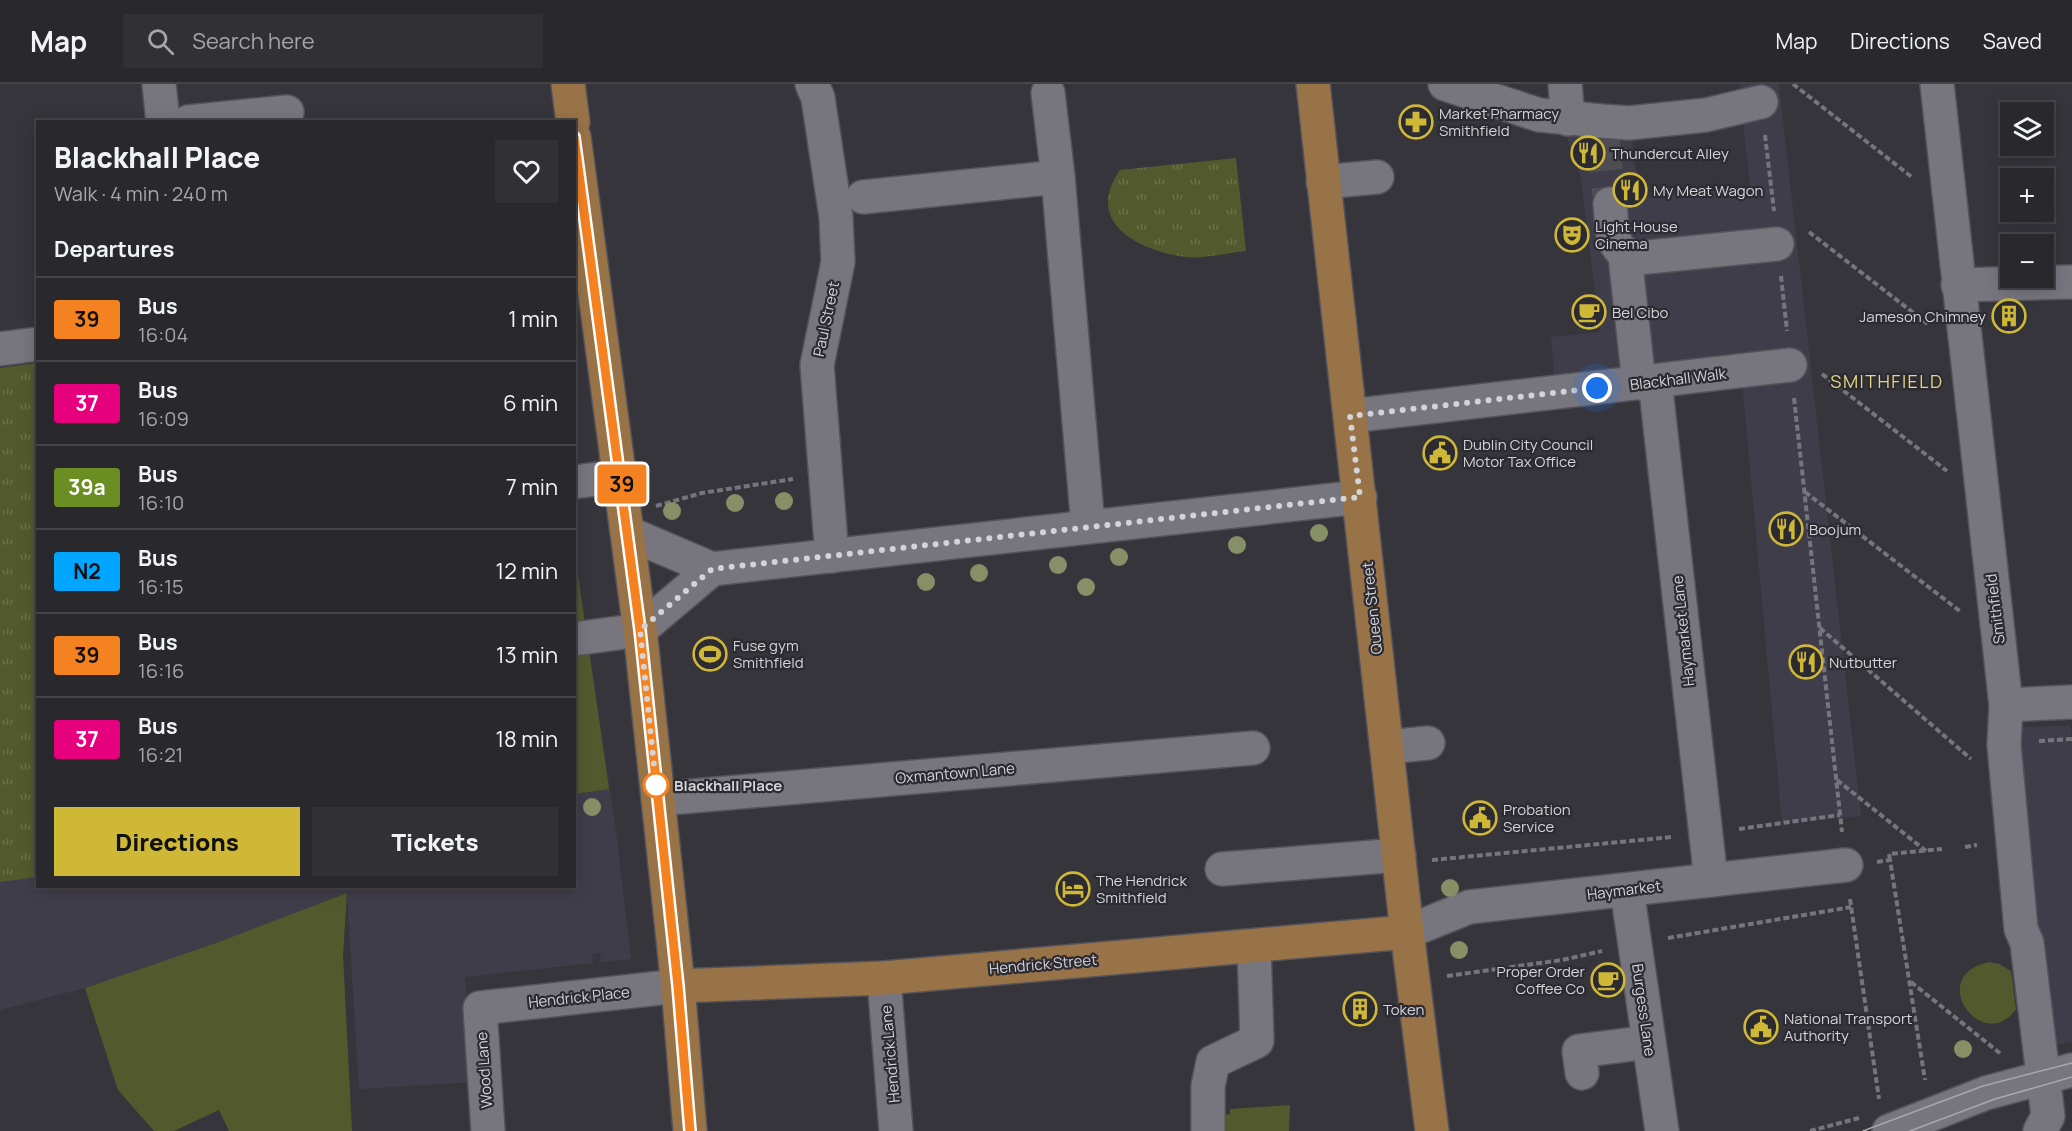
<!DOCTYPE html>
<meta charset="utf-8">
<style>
:root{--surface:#28282d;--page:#303035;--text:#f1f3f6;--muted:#a5a6aa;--line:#444449;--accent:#d0b837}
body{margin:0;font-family:Manrope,sans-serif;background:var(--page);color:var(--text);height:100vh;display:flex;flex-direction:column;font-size:22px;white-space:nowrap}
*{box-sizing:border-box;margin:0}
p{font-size:20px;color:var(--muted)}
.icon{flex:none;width:33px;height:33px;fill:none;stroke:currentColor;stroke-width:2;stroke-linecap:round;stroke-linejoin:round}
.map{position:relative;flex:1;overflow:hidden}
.sheet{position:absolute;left:36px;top:36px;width:540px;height:768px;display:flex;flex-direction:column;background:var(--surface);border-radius:0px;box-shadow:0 3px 15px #0003,0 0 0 2px var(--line)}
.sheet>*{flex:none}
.badge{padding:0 12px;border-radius:4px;font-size:21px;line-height:39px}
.fabs{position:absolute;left:2000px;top:18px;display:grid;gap:12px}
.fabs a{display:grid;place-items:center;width:54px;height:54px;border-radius:0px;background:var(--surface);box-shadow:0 3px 15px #0003,0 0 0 2px var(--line);font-size:30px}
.you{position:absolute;width:30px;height:30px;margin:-15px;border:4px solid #fff;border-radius:50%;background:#1a73e8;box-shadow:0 0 0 9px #1a73e833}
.map>.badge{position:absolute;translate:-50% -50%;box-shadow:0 0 0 3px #fff}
h2{padding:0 18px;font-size:22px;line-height:54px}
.round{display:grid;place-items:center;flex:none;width:63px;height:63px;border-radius:0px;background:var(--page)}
.overview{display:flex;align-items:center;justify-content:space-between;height:102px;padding:0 18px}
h1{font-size:28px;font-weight:800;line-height:45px}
.button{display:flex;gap:12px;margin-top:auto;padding:12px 18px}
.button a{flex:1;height:69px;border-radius:0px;background:var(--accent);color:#111;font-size:24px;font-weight:800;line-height:69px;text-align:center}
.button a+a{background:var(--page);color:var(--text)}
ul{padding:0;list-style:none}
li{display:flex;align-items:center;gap:18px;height:84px;padding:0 18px;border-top:2px solid var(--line)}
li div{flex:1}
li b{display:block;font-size:22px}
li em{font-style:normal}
li .badge{min-width:66px;font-weight:700;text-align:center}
header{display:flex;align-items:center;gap:36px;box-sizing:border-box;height:84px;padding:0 30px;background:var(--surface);border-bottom:2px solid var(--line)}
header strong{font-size:28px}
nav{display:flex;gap:33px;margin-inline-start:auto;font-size:21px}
.search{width:420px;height:54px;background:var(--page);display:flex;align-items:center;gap:15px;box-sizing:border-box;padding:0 21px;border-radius:0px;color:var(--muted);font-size:22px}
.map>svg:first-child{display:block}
</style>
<header>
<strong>Map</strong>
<div class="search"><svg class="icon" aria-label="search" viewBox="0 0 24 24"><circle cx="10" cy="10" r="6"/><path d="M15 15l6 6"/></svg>Search here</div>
<nav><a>Map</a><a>Directions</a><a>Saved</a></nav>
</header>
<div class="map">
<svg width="2072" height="1047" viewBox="0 0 2072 1047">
<defs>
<pattern id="park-tufts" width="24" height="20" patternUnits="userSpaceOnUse" patternTransform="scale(1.5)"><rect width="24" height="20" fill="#525a2d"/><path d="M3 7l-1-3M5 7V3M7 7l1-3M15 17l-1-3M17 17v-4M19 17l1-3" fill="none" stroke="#6a714b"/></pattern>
</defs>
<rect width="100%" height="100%" fill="#36353c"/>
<g fill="#403d4a">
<polygon points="1739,0 1779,0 1861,732 1782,739 1742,296 1556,317 1551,253 1600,248 1581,94 1565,47 1629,39 1640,114 1750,102"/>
<polygon points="37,279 38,802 574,802 575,466 617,755 631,875 601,878 600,869 592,870 593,879 465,893 474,998 359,1005 347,809 216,859 85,904 0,926 0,284"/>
<polygon points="2070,641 2072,657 2072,958 2028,965 1990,645"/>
</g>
<g fill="#525a2d">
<polygon points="574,466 585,541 574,542"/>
<polygon points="589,567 609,705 575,710 574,568"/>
<polygon points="347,809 343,871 352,1047 229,1047 219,1026 174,1047 154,1047 118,1006 85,904 216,859"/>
<path d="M1989 878 1999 880 2011 887 2016 925C1983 972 1924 892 1989 878Z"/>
<polygon points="1290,1021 1289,1047 1226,1047 1225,1031 1230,1030 1230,1025"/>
</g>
<g fill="url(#park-tufts)">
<path d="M1236 74 1246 167C1227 169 1204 175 1186 173 1139 167 1083 139 1120 86Z"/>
<polygon points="37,279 37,793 0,798 0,284"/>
</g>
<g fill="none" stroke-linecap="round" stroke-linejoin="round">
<polyline stroke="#4e4d53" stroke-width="33" stroke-dasharray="33 16" stroke-linecap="butt" points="1603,54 1610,120"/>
<g stroke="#555359" stroke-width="36">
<g id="minor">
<polyline points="159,0 163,38"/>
<polyline points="812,0 818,14 836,133 838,178 817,281 832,472"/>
<polyline points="1445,0 1539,31 1601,37 1629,39 1706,31 1761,18"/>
<polyline points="1565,0 1568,35"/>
<polyline points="1937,0 2006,621 2004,661 2021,845 2027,859 2048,1032 2040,1047"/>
<polyline points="1048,9 1058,93 1088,442"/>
<polyline points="188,38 287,28"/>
<polyline points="1323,98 1377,93"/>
<polyline points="863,113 1058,93"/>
<path d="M1610 120C1613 145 1608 168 1638 174L1777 160"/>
<polyline points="1625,172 1639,299"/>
<polyline points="1958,201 2072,198"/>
<polyline points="0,265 38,260"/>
<polyline points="1655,297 1711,796"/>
<polyline points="1350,332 1790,281"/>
<polyline points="574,398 621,392"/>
<polyline points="628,449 712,485 1360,413"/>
<polyline points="574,555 640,546 712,485"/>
<polyline points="2006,621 2072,618"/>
<polyline points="1387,663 1428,659"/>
<polyline points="658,715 1253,664"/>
<polyline points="1222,785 1399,771"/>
<polyline points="1627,806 1662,1047"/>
<polyline points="1407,848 1469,823 1846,781"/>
<polyline points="884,894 896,1047"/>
<polyline points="1582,989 1579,967 1649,958"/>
<polyline points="488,1047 480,924 678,902"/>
<polyline points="1208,1047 1208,1002 1213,978 1257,957 1254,862"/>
<polyline points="1889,1047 1986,1009 2072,986"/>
</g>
</g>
<g stroke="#555359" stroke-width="36">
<g id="major">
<polyline points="568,0 573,38"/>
<polyline points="1313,0 1407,848 1432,1047"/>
<polyline points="574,53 640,546 678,902 690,1047"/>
<polyline points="678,902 884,894 1407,848"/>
</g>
</g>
<g stroke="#76757b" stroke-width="4" stroke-dasharray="6 3" stroke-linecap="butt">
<polyline points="1793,0 1913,94"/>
<polyline points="1765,51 1774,127"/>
<polyline points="1809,148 1929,241"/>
<polyline points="1781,192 1787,247"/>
<polyline points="1822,290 1947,387"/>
<polyline points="1794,314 1842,748"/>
<polyline points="1805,408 1961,528"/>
<polyline points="656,422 702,409 793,395"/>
<polyline points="1820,544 1971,675"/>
<polyline points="2039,657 2072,655"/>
<polyline points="1837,696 1926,767"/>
<polyline points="1739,745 1840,731"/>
<polyline points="1965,763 1977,761"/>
<polyline points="1432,776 1672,753"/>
<polyline points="1890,776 1889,770 1942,765"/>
<polyline points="1877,778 1890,776 1925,996"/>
<polyline points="1850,815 1879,1015"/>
<polyline points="1668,854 1851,823"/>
<polyline points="1447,892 1562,876 1602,867"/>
<polyline points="1911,898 2001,970"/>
<polyline points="1810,1047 1859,1034"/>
</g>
<use href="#minor" stroke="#77757e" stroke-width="33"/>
<use href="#major" stroke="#997348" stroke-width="33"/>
<g stroke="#a9a8ad" stroke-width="1.5">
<polyline points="1863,1047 1983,1002 2072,979"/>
<polyline points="1910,1047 1995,1015 2072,993"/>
</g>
</g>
<g fill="#878f67">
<circle cx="784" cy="417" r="9"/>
<circle cx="735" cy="419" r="9"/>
<circle cx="672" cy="427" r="9"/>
<circle cx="1319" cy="449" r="9"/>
<circle cx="1237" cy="461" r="9"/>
<circle cx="1119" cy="473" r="9"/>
<circle cx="1058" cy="481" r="9"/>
<circle cx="979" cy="489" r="9"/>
<circle cx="926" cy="498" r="9"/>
<circle cx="1086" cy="503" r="9"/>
<circle cx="592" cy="723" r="9"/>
<circle cx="1450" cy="804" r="9"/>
<circle cx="1459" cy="866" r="9"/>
<circle cx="1963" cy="965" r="9"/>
</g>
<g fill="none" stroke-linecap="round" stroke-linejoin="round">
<g stroke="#fff" stroke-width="14">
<polyline id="line" points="574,53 640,546 678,902 690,1047"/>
</g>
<use href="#line" stroke="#f58220" stroke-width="9"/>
<polyline stroke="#d4d3d8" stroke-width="6" stroke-dasharray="0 10.8" points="656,701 640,546 712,485 1360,413 1350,332 1597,304"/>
</g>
<defs>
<g id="pharmacy-ring" transform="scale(1.725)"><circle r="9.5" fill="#2c2b32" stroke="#d0b837" stroke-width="1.5"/><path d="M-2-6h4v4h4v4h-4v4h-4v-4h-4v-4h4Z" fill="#d0b837"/></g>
<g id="restaurant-ring" transform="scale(1.725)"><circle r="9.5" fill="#2c2b32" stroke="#d0b837" stroke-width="1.5"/><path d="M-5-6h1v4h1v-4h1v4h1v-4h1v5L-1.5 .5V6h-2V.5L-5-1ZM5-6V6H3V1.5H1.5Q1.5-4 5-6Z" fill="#d0b837"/></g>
<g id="theatre-ring" transform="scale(1.725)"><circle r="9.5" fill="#2c2b32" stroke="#d0b837" stroke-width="1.5"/><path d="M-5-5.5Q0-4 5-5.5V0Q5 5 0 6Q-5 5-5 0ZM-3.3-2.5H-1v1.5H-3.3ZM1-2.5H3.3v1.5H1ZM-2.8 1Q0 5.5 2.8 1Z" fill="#d0b837"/></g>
<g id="cafe-ring" transform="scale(1.725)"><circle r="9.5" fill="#2c2b32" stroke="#d0b837" stroke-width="1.5"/><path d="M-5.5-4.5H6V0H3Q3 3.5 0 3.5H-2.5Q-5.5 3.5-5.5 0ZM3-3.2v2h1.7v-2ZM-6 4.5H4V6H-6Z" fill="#d0b837"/></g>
<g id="building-ring" transform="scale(1.725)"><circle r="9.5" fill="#2c2b32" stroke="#d0b837" stroke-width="1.5"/><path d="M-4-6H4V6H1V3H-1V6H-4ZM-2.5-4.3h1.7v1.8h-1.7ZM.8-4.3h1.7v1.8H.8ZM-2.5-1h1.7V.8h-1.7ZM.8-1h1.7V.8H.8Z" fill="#d0b837"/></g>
<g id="civic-ring" transform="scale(1.725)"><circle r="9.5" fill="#2c2b32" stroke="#d0b837" stroke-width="1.5"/><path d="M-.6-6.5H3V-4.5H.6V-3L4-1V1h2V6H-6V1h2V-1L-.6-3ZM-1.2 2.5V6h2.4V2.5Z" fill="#d0b837"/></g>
<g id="stadium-ring" transform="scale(1.725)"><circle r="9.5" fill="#2c2b32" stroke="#d0b837" stroke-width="1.5"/><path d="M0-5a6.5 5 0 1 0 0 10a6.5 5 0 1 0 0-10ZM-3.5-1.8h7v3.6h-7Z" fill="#d0b837"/></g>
<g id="hotel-ring" transform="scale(1.725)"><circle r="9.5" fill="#2c2b32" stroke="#d0b837" stroke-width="1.5"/><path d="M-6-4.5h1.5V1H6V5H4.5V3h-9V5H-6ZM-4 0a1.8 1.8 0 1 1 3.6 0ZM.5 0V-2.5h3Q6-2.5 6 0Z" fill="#d0b837"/></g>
</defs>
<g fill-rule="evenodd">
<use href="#pharmacy-ring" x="1416" y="38"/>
<use href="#restaurant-ring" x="1588" y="69"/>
<use href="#restaurant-ring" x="1630" y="106"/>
<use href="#theatre-ring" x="1572" y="151"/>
<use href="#cafe-ring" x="1589" y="228"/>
<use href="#building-ring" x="2009" y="232"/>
<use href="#civic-ring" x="1440" y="369"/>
<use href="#restaurant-ring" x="1786" y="445"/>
<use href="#stadium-ring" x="710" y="570"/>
<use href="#restaurant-ring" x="1806" y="578"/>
<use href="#civic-ring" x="1480" y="734"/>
<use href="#hotel-ring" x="1073" y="805"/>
<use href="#cafe-ring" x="1608" y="896"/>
<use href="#building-ring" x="1360" y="925"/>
<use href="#civic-ring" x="1761" y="943"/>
</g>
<circle fill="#fff" stroke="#f58220" stroke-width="3" cx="656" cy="701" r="12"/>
<g text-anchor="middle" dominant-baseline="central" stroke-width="4.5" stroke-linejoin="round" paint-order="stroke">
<g font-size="15" fill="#d4d3d8" stroke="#2c2b32" text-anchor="start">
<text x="1439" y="29">Market Pharmacy<tspan x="1439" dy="17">Smithfield</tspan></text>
<text x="1611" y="69">Thundercut Alley</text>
<text x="1653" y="106">My Meat Wagon</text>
<text x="1595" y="142">Light House<tspan x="1595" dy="17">Cinema</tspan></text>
<text x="1612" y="228">Bel Cibo</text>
<text x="1986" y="232" text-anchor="end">Jameson Chimney</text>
<text x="1463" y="360">Dublin City Council<tspan x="1463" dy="17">Motor Tax Office</tspan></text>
<text x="1809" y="445">Boojum</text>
<text x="733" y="561">Fuse gym<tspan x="733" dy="17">Smithfield</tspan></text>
<text x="1829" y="578">Nutbutter</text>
<text x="1503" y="725">Probation<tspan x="1503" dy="17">Service</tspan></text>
<text x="1096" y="796">The Hendrick<tspan x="1096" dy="17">Smithfield</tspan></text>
<text x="1585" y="887" text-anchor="end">Proper Order<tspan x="1585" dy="17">Coffee Co</tspan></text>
<text x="1383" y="925">Token</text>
<text x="1784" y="934">National Transport<tspan x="1784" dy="17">Authority</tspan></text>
</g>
<g font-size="15" fill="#d4d3d8" stroke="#2c2b32">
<text transform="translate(826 235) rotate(-78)">Paul Street</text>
<text transform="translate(1678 295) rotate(-7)">Blackhall Walk</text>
<text transform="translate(1372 524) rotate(-96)">Queen Street</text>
<text transform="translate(1995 525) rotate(-97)">Smithfield</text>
<text transform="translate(1683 547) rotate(-96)">Haymarket Lane</text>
<text transform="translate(955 689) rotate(-5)">Oxmantown Lane</text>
<text transform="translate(1624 806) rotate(-7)">Haymarket</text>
<text transform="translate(1043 880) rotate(-5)">Hendrick Street</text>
<text transform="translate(579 913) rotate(-6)">Hendrick Place</text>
<text transform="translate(1644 926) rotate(82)">Burgess Lane</text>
<text transform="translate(890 970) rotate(-95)">Hendrick Lane</text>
<text transform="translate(484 986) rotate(-94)">Wood Lane</text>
</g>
<g font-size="15" font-weight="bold" fill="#d4d3d8" stroke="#2c2b32" text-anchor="start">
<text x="674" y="701">Blackhall Place</text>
</g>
<g font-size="18" letter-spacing="1.5" fill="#e4d486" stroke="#2c2b32">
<text x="1887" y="297">SMITHFIELD</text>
</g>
</g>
</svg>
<div class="fabs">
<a><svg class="icon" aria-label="layers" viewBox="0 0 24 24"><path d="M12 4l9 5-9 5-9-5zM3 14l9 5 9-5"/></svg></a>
<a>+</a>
<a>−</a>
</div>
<div class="you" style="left:1597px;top:304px"></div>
<b class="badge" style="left:622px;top:400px;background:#f58220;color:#111">39</b>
<section class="sheet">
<div class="overview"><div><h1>Blackhall Place</h1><p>Walk · 4 min · 240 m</p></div><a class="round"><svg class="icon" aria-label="heart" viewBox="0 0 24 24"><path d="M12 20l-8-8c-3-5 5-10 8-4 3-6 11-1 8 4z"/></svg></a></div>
<h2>Departures</h2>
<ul>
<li><span class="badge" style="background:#f58220;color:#111">39</span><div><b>Bus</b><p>16:04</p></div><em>1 min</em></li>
<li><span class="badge" style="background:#e6007e;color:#fff">37</span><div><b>Bus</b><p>16:09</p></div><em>6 min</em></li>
<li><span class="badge" style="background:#6b8e23;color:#fff">39a</span><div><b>Bus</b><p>16:10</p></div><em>7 min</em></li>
<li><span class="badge" style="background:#00a6ff;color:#111">N2</span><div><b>Bus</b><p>16:15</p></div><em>12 min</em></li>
<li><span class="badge" style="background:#f58220;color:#111">39</span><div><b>Bus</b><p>16:16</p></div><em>13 min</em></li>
<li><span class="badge" style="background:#e6007e;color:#fff">37</span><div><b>Bus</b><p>16:21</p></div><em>18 min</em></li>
</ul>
<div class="button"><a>Directions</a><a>Tickets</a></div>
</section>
</div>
